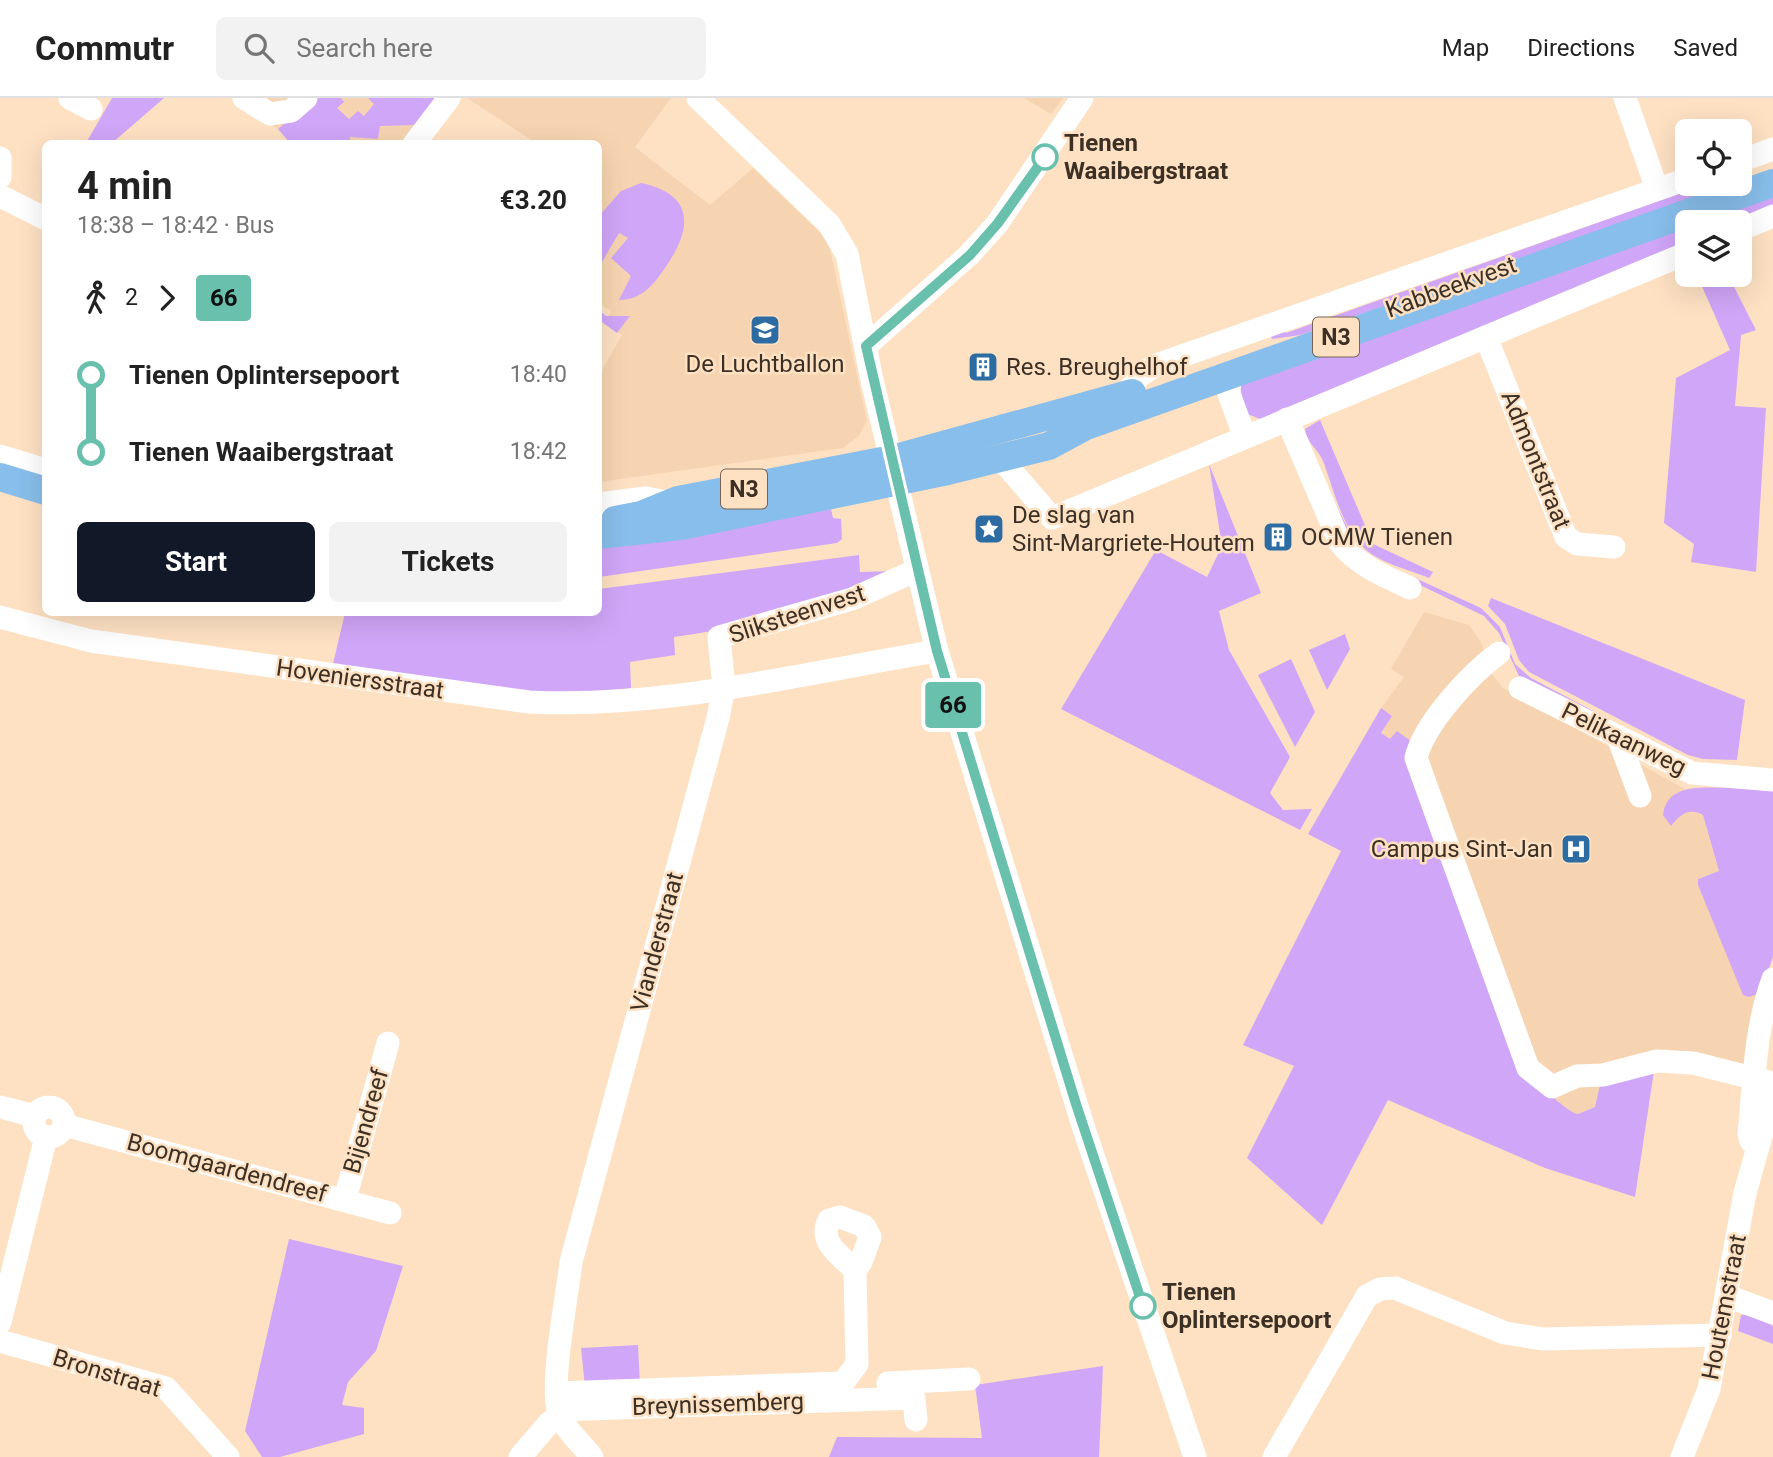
<!DOCTYPE html>
<meta charset="utf-8">
<style>
:root{--surface:#fff;--page:#f2f2f2;--text:#222;--muted:#767676;--line:#e0e0e0;--accent:#111827}
body{margin:0;font-family:Roboto,sans-serif;background:var(--page);color:var(--text);height:100vh;display:flex;flex-direction:column;font-size:26px;white-space:nowrap}
*{box-sizing:border-box;margin:0}
p{font-size:23px;color:var(--muted)}
.icon{flex:none;width:38px;height:38px;fill:none;stroke:currentColor;stroke-width:2;stroke-linecap:round;stroke-linejoin:round}
.map{position:relative;flex:1;overflow:hidden}
.drawer{position:absolute;left:42px;top:42px;width:560px;height:476px;display:flex;flex-direction:column;background:var(--surface);border-radius:10px;box-shadow:0 7px 28px #0002}
.drawer>*{flex:none}
.badge{padding:0 14px;border-radius:5px;font-size:24px;line-height:46px}
.fabs{position:absolute;left:1675px;top:21px;display:grid;gap:14px}
.fabs a{display:grid;place-items:center;width:77px;height:77px;border-radius:10px;background:var(--surface);box-shadow:0 7px 28px #0002;font-size:35px}
.map>.badge{position:absolute;translate:-50% -50%;box-shadow:0 0 0 4px #fff}
.legs{display:flex;align-items:center;gap:10px;height:77px;padding:0 35px;font-size:23px}
.legs p{margin-inline-start:auto}
.head{display:flex;align-items:center;justify-content:space-between;height:119px;padding:0 35px}
h1{font-size:38px;font-weight:700;line-height:52px}
.cta{display:flex;gap:14px;margin-top:auto;padding:14px 35px}
.cta a{flex:1;height:80px;border-radius:10px;background:var(--accent);color:#fff;font-size:28px;font-weight:700;line-height:80px;text-align:center}
.cta a+a{background:var(--page);color:var(--text)}
ul{padding:0 35px;list-style:none}
li{display:flex;align-items:center;gap:24px;height:77px;font-size:26px}
li i{display:grid;place-items:center;width:10px;height:100%;margin:0 9px;background:currentColor}
li i::after{content:'';width:18px;height:18px;margin:-9px;border:5px solid;border-radius:50%;background:var(--surface)}
li p{margin-inline-start:auto}
li:first-child i{background:linear-gradient(#0000 50%,currentColor 0)}
li:last-child i{background:linear-gradient(currentColor 50%,#0000 0)}
header{display:flex;align-items:center;gap:42px;box-sizing:border-box;height:98px;padding:0 35px;background:var(--surface);border-bottom:2px solid var(--line)}
header strong{font-size:33px}
nav{display:flex;gap:38px;margin-inline-start:auto;font-size:24px}
.search{width:490px;height:63px;background:var(--page);display:flex;align-items:center;gap:18px;box-sizing:border-box;padding:0 24px;border-radius:10px;color:var(--muted);font-size:26px}
.map>svg:first-child{display:block}
</style>
<header>
<strong>Commutr</strong>
<div class="search"><svg class="icon" aria-label="search" viewBox="0 0 24 24"><circle cx="10" cy="10" r="6"/><path d="M15 15l6 6"/></svg>Search here</div>
<nav><a>Map</a><a>Directions</a><a>Saved</a></nav>
</header>
<div class="map">
<svg width="1773" height="1359" viewBox="0 0 1773 1359">
<rect width="100%" height="100%" fill="#fee1c3"/>
<g fill="#f7d4b1">
<polygon points="232,0 440,0 405,46 290,45 278,31"/>
<polygon points="467,0 671,0 635,49 710,107 753,70 828,142 867,323 859,338 843,350 599,384 599,278 622,237 606,225 611,213 599,205 598,46 536,45"/>
<polygon points="1024,0 1063,0 1051,16"/>
<polygon points="1424,514 1469,527 1482,546 1490,574 1503,590 1685,691 1677,695 1681,716 1690,713 1703,717 1719,774 1699,780 1760,895 1748,982 1650,967 1599,994 1595,1009 1578,1016 1569,1015 1536,989 1390,642 1381,635 1392,618 1381,610 1404,579 1391,571"/>
</g>
<g fill="#d0a6f8">
<polygon points="112,0 164,0 112,45 86,45"/>
<polygon points="314,0 341,0 344,4 337,10 349,21 358,13 364,18 374,6 368,0 439,0 417,27 380,28 378,41 350,39 350,45 290,45 278,31"/>
<path d="M641 85C696 97 692 131 665 170 653 187 642 202 619 202L631 178 611 160 628 140 619 135 599 169V118L621 93Z"/>
<polygon points="1707,86 1732,86 1301,237 1272,241 1268,233 1282,228 1286,235"/>
<polygon points="1773,95 1773,113 1740,124 1691,124"/>
<polygon points="1687,126 1687,147 1263,322 1247,316 1240,290 1246,281"/>
<polygon points="1697,177 1728,177 1756,232 1741,237 1735,308 1766,310 1756,474 1691,464 1694,446 1664,425 1676,280 1730,252"/>
<polygon points="599,212 606,218 630,218 617,235 599,222"/>
<path d="M1320 322 1373 446 1433 474 1429 480C1408 471 1377 465 1361 447 1341 426 1333 389 1323 363 1318 351 1306 344 1305 331Z"/>
<polygon points="1305,344 1360,455 1481,510 1500,529 1515,566 1531,580 1688,663 1734,668 1733,673 1683,666 1519,578 1499,535 1484,518 1356,456 1343,436"/>
<polygon points="1209,366 1261,495 1219,513 1229,552 1290,659 1270,695 1283,712 1312,711 1300,732 1061,611 1156,452 1207,479 1222,448"/>
<polygon points="831,411 833,420 841,421 842,441 837,445 599,479 598,441"/>
<path d="M859 457 860 474 894 473C829 508 746 529 674 539L675 557 630 564 631 590 563 597 332 570 345 515 598 514 599 491Z"/>
<polygon points="1491,500 1745,602 1737,662 1703,661 1688,657 1529,574 1519,562 1505,526 1488,508"/>
<polygon points="1345,536 1350,551 1327,592 1309,552"/>
<polygon points="1291,561 1315,614 1295,649 1258,577"/>
<path d="M1381 610 1392 618 1381 635 1390 641 1397 633 1412 644 1518 966C1531 977 1565 1014 1578 1016L1595 1009 1600 987 1654 973 1635 1099 1545 1070 1388 1002 1322 1127 1247 1060 1294 968 1243 947 1341 753 1308 736Z"/>
<path d="M1729 690 1773 693V859L1760 895 1749 899 1743 897 1698 787V781L1719 773 1703 717C1688 709 1680 717 1671 728L1663 717C1667 684 1705 690 1729 690Z"/>
<polygon points="289,1141 403,1168 376,1253 348,1284 342,1307 364,1310 364,1336 280,1359 262,1359 245,1333"/>
<polygon points="1750,1216 1773,1228 1773,1246 1738,1233 1741,1217"/>
<polygon points="638,1247 640,1287 585,1289 581,1250"/>
<polygon points="1103,1268 1099,1359 829,1359 837,1339 982,1340 975,1287"/>
</g>
<g fill="none" stroke-linecap="round" stroke-linejoin="round">
<g stroke="#fff" stroke-width="23">
<polyline points="70,0 91,11"/>
<polyline points="244,0 270,16 291,13 306,0"/>
<polyline points="698,0 829,126 847,156 872,282 937,553 1084,1031 1195,1359"/>
<polyline points="1625,0 1657,91"/>
<polyline points="414,46 449,0"/>
<polyline points="0,60 0,79"/>
<polyline points="1740,63 1773,51"/>
<polyline points="0,98 46,121"/>
<polyline points="1740,132 1773,118"/>
<polyline points="1486,239 1566,439 1577,446 1614,449"/>
<polyline points="866,248 969,157 997,126 1082,0"/>
<polyline points="1230,277 1229,296 1245,339"/>
<polyline points="1127,296 1139,278 1156,267 1687,81"/>
<path d="M1287 321 1340 445C1359 468 1384 478 1410 490"/>
<polyline points="0,358 46,372"/>
<polyline points="997,361 1008,369 1052,420 1687,155"/>
<polyline points="598,406 646,400 667,404"/>
<path d="M0 519 91 543 529 604C665 611 803 575 937 553"/>
<path d="M1499 555C1470 576 1424 626 1416 660L1528 970 1552 989 1577 978 1603 977 1657 963 1693 965 1773 985"/>
<polyline points="1520,590 1692,675 1773,682"/>
<polyline points="1618,639 1640,698"/>
<circle cx="49" cy="1024" r="15"/>
<polyline points="0,1009 35,1018"/>
<polyline points="64,1027 390,1115"/>
<path d="M1751 1043 1749 1036C1754 985 1755 929 1773 881"/>
<polyline points="345,1101 388,945"/>
<polyline points="1727,1198 1773,1215"/>
<polyline points="0,1224 46,1039"/>
<polyline points="0,1243 166,1290 228,1359"/>
<polyline points="888,1285 969,1281"/>
<path d="M557 1295 843 1285 857 1266 855 1172 861 1164 870 1139 864 1128 840 1119 829 1122C818 1144 840 1157 855 1172"/>
<polyline points="558,1312 914,1300 916,1322"/>
<polyline points="520,1359 550,1324"/>
<path d="M592 1359C581 1345 562 1329 558 1311 551 1280 567 1199 571 1164L718 620 724 589 719 539 852 501 917 472"/>
<polyline points="1274,1359 1367,1198 1380,1191 1395,1190 1505,1235 1543,1241 1720,1237"/>
<polyline points="1682,1359 1709,1291 1745,1095 1773,996"/>
</g>
<g stroke="#88beeb" stroke-width="28">
<polyline points="0,379 46,393"/>
<polyline points="615,422 641,417 678,402 892,361 1132,295"/>
<polyline points="598,437 681,428 948,373 1049,348 1086,328 1773,85"/>
</g>
</g>
<g fill="none" stroke-linecap="round" stroke-linejoin="round">
<g stroke="#fff" stroke-width="16">
<polyline id="line-1" points="1045,59 998,125 970,157 866,248 937,553 1076,1006 1143,1208"/>
</g>
<use href="#line-1" stroke="#69c0ac" stroke-width="10"/>
</g>
<defs>
<g id="school-square" transform="scale(1.575)"><rect x="-9" y="-9" width="18" height="18" rx="4" fill="#2c6ca2" stroke="#fee1c3"/><path d="M0-5L7-2L0 1L-7-2ZM-4 1L0 2.5L4 1V4Q0 6-4 4Z" fill="#fff"/></g>
<g id="building-square" transform="scale(1.575)"><rect x="-9" y="-9" width="18" height="18" rx="4" fill="#2c6ca2" stroke="#fee1c3"/><path d="M-4-6H4V6H1V3H-1V6H-4ZM-2.5-4.3h1.7v1.8h-1.7ZM.8-4.3h1.7v1.8H.8ZM-2.5-1h1.7V.8h-1.7ZM.8-1h1.7V.8H.8Z" fill="#fff"/></g>
<g id="sight-square" transform="scale(1.575)"><rect x="-9" y="-9" width="18" height="18" rx="4" fill="#2c6ca2" stroke="#fee1c3"/><path d="M0-6L1.8-2.2L6-1.7L2.9 1.2L3.7 5.4L0 3.3L-3.7 5.4L-2.9 1.2L-6-1.7L-1.8-2.2Z" fill="#fff"/></g>
<g id="hospital-square" transform="scale(1.575)"><rect x="-9" y="-9" width="18" height="18" rx="4" fill="#2c6ca2" stroke="#fee1c3"/><path d="M-5-5h3v3.5h4V-5h3V5h-3V1.5h-4V5h-3Z" fill="#fff"/></g>
</defs>
<g fill-rule="evenodd">
<use href="#school-square" x="765" y="232"/>
<use href="#building-square" x="983" y="269"/>
<use href="#sight-square" x="989" y="431"/>
<use href="#building-square" x="1278" y="439"/>
<use href="#hospital-square" x="1576" y="751"/>
</g>
<g fill="#fff" stroke="#69c0ac" stroke-width="3.5">
<circle cx="1045" cy="59" r="12"/>
<circle cx="1143" cy="1208" r="12"/>
</g>
<g text-anchor="middle" dominant-baseline="central" stroke-width="5" stroke-linejoin="round" paint-order="stroke">
<g fill="#fee1c3" stroke="#766554" stroke-width="2">
<rect x="1313" y="219.5" width="46" height="39" rx="5"/>
<rect x="721" y="371.5" width="46" height="39" rx="5"/>
</g>
<g font-size="23" font-weight="bold" fill="#3c3025">
<text x="1336" y="239">N3</text>
<text x="744" y="391">N3</text>
</g>
<g font-size="24" font-weight="bold" fill="#3c3025" stroke="#fee1c3" text-anchor="start">
<text x="1064" y="45">Tienen<tspan x="1064" dy="28">Waaibergstraat</tspan></text>
<text x="1162" y="1194">Tienen<tspan x="1162" dy="28">Oplintersepoort</tspan></text>
</g>
<g font-size="24" fill="#3c3025" stroke="#fee1c3">
<text transform="translate(1451 189) rotate(-20)">Kabbeekvest</text>
<text transform="translate(1536 362) rotate(68)">Admontstraat</text>
<text transform="translate(797 516) rotate(-18)">Sliksteenvest</text>
<text transform="translate(360 581) rotate(8)">Hoveniersstraat</text>
<text transform="translate(1624 641) rotate(26)">Pelikaanweg</text>
<text transform="translate(657 844) rotate(-75)">Vianderstraat</text>
<text transform="translate(366 1023) rotate(-74)">Bijendreef</text>
<text transform="translate(227 1070) rotate(15)">Boomgaardendreef</text>
<text transform="translate(1724 1209) rotate(-79)">Houtemstraat</text>
<text transform="translate(107 1275) rotate(17)">Bronstraat</text>
<text transform="translate(718 1306) rotate(-2)">Breynissemberg</text>
</g>
<g font-size="24" fill="#3c3025" stroke="#fee1c3" text-anchor="start">
<text x="765" y="266" text-anchor="middle">De Luchtballon</text>
<text x="1006" y="269">Res. Breughelhof</text>
<text x="1012" y="417">De slag van<tspan x="1012" dy="28">Sint-Margriete-Houtem</tspan></text>
<text x="1301" y="439">OCMW Tienen</text>
<text x="1553" y="751" text-anchor="end">Campus Sint-Jan</text>
</g>
</g>
</svg>
<div class="fabs">
<a><svg class="icon" aria-label="locate" viewBox="0 0 24 24"><circle cx="12" cy="12" r="6"/><path d="M12 2v4M12 18v4M2 12h4M18 12h4"/></svg></a>
<a><svg class="icon" aria-label="layers" viewBox="0 0 24 24"><path d="M12 4l9 5-9 5-9-5zM3 14l9 5 9-5"/></svg></a>
</div>
<b class="badge" style="left:953px;top:607px;background:#69c0ac;color:#111">66</b>
<section class="drawer">
<div class="head"><div><h1>4 min</h1><p>18:38 – 18:42 · Bus</p></div><b>€3.20</b></div>
<div class="legs"><svg class="icon" aria-label="walk" viewBox="0 0 24 24"><circle cx="13" cy="4" r="2"/><path d="M13 8l-2 6 4 7M11 14l-3 7M7 12l3-4h3l4 4"/></svg>2<svg class="icon" aria-label="forward" viewBox="0 0 24 24"><path d="M9 5l7 7-7 7"/></svg><b class="badge" style="background:#69c0ac;color:#111">66</b></div>
<ul>
<li><i style="color:#69c0ac"></i><b>Tienen Oplintersepoort</b><p>18:40</p></li>
<li><i style="color:#69c0ac"></i><b>Tienen Waaibergstraat</b><p>18:42</p></li>
</ul>
<div class="cta"><a>Start</a><a>Tickets</a></div>
</section>
</div>
